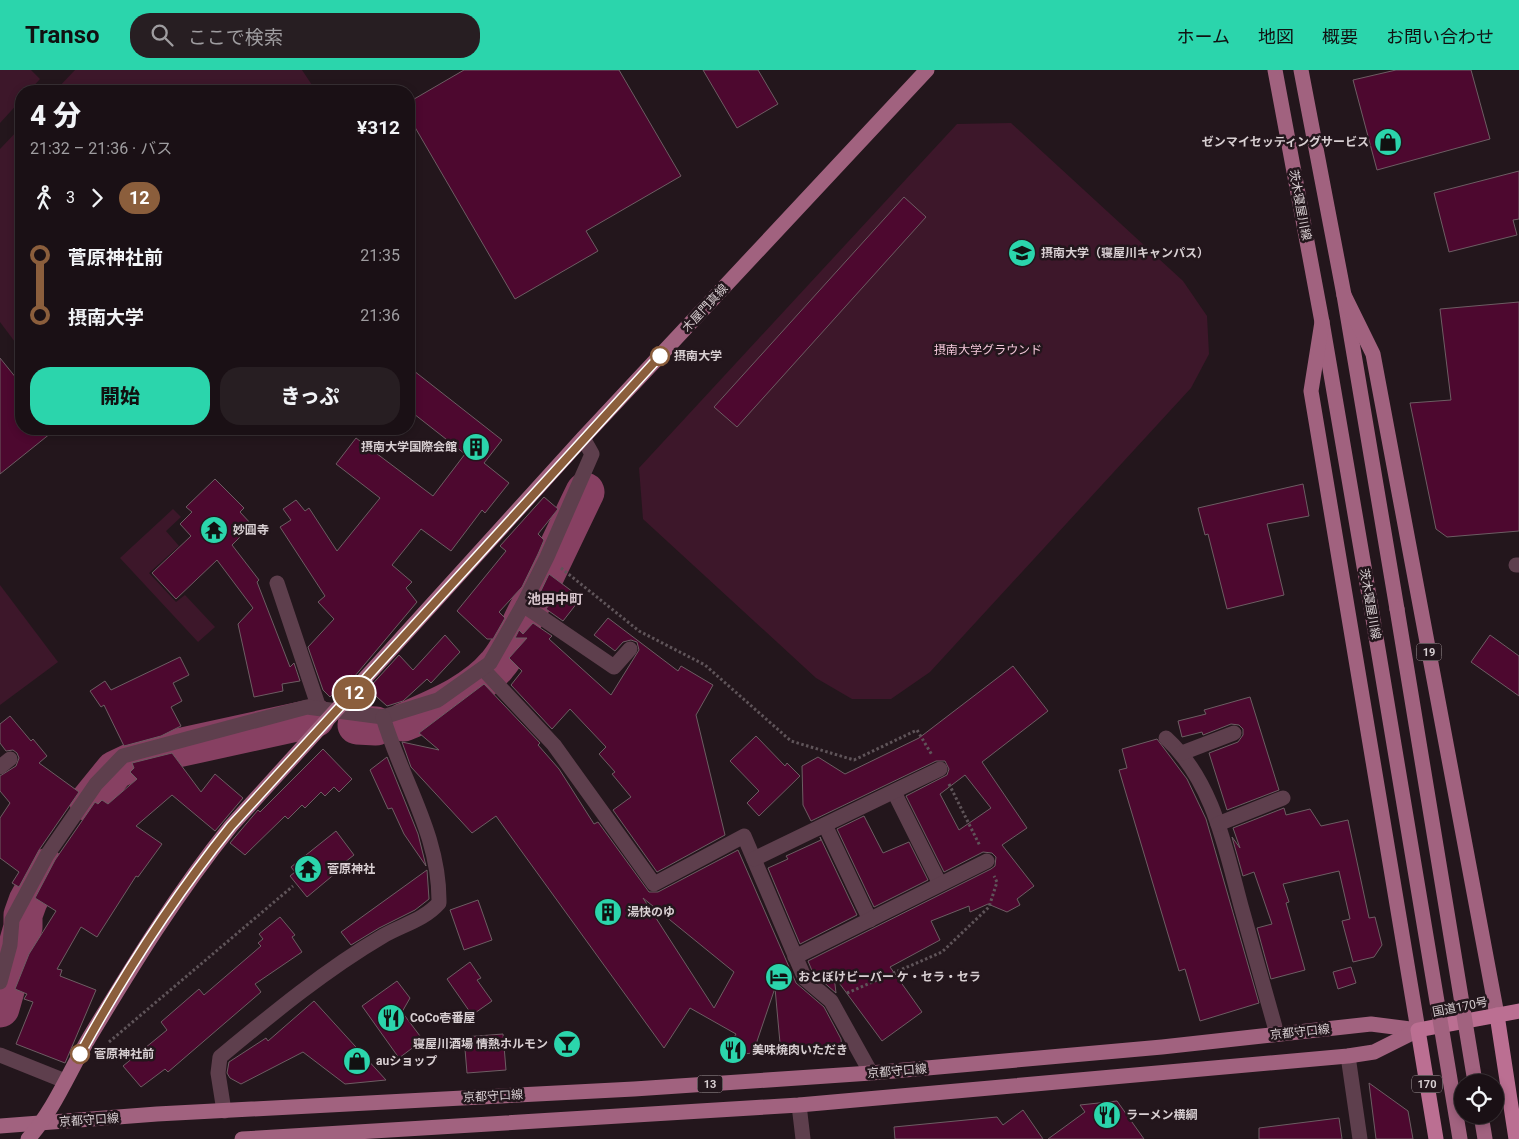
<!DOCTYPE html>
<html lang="ja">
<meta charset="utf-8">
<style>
:root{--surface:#1a1015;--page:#271e22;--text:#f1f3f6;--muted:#9f9da0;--line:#383034;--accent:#2bd5ac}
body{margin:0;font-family:Roboto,"Noto Sans JP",sans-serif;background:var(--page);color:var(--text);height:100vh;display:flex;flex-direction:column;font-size:19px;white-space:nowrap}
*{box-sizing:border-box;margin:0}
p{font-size:16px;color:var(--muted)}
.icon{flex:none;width:28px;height:28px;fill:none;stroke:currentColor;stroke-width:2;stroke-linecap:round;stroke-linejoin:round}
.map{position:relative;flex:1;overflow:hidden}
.sheet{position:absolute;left:15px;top:15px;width:400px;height:350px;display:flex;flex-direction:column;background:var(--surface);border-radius:20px;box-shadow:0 2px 8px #0003,0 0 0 1px var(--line)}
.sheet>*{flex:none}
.badge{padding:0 10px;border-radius:16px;font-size:18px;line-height:32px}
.buttons{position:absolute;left:1454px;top:1004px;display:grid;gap:10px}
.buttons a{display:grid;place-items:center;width:50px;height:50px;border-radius:50%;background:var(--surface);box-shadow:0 2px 8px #0003,0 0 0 1px var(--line);font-size:25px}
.map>.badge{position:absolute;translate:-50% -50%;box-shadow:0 0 0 2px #fff}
.legs{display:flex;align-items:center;gap:8px;height:55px;padding:0 15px;font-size:16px}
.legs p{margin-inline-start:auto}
.overview{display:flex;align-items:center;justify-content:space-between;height:85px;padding:0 15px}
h1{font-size:28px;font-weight:800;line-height:38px}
.button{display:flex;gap:10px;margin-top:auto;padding:10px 15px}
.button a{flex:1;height:58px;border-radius:20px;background:var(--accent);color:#111;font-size:20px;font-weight:800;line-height:58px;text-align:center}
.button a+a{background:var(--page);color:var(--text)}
ul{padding:0 15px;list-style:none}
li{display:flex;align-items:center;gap:18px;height:60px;font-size:19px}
li i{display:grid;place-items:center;width:8px;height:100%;margin:0 6px;background:currentColor}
li i::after{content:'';width:12px;height:12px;margin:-6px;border:4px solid;border-radius:50%;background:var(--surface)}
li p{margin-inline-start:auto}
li:first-child i{background:linear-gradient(#0000 50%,currentColor 0)}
li:last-child i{background:linear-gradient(currentColor 50%,#0000 0)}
header{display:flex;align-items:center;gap:30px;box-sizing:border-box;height:70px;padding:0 25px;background:var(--accent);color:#111}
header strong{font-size:24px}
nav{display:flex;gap:28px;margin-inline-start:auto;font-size:18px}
.search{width:350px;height:45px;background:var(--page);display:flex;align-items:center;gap:12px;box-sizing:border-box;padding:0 18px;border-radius:20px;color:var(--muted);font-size:19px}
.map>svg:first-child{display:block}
</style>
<header>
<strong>Transo</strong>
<div class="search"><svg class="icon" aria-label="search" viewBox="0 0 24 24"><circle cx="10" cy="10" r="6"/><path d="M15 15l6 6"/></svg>ここで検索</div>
<nav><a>ホーム</a><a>地図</a><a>概要</a><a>お問い合わせ</a></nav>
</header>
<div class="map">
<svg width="1519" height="1069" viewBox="0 0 1519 1069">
<rect width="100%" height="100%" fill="#23161c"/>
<g fill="#3d172a">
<polygon points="0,0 31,0 40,9 29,21 21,21 21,30 0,53"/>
<polygon points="75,0 302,0 316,21 55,21"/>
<polygon points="1011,53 1183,211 1207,246 1209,284 1191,318 930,602 891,629 852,629 816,608 643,449 639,398 957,54"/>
<polygon points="21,57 21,280 0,252 0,79"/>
<polygon points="173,439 181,447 166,461 179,476 149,503 176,532 185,525 215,557 198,572 120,488"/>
<polygon points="0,515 58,592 0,635"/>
</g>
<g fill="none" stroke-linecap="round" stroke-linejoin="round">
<g stroke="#874062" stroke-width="39">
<path d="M404 652C436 638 474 623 497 595 511 579 519 557 529 538 548 500 566 461 585 422"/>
<polyline points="357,655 376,656"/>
<polyline points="89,732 115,700 134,691 173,679 315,648"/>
<polyline points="0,938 23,857 23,845 28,831 46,798"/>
</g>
</g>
<g fill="#4d082f" stroke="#6d5d63" fill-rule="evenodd">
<polygon points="464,0 619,0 681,106 586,161 598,181 515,229 409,47 409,32"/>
<polygon points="703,0 758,0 778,34 737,58"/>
<polygon points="1396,0 1471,0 1490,69 1377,100 1353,10"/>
<polygon points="1519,101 1519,149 1513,150 1517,165 1449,182 1434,123"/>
<polygon points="904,127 926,147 737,357 714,337"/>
<polygon points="1519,232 1519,461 1447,467 1436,459 1410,333 1451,330 1440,239"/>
<polygon points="0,288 21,314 21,359 56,359 0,404"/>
<polygon points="409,297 502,370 484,393 509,413 485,443 482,440 451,481 421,459 392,495 412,512 406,518 417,532 354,607 351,605 330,627 323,620 308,577 334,549 318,532 325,526 280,457 291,450 283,439 296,430 305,441 309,438 337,481 380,428 336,394 356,368 433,426 465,384 409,340"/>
<polygon points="215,409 244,438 240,442 252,455 232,475 259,510 257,512 290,597 294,593 300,611 282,614 283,621 254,627 238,554 253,538 217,490 176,529 152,503 191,466 180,454 192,442 186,437"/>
<polygon points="1303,414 1309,446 1267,454 1284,525 1227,539 1208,464 1205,465 1198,438"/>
<polygon points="544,427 558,439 538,464 544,470 538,484 522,517 499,542 505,548 493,569 487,569 457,541 506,481 500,476"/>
<polygon points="549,504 581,528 563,551 546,539 549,535 538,527"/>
<polygon points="608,548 678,601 681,596 713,615 696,645 725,765 657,802 613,740 631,727 612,704 615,702 599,684 606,677 570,639 552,659 511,615 522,601 509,588 527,568 515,568 519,560 523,564 533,553 552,566 549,569 611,625 639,580 637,572 631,570 623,572 615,581 594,565"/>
<polygon points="445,565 460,582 431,613 427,609 403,631 387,636 368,619 399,585 413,600"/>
<polygon points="1490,565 1519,586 1519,626 1471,592"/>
<polygon points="180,587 189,605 173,613 182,631 171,637 181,656 161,666 124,676 104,635 101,637 90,621 105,611 111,620"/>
<path d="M1013 596 1048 641 982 692 1027 758 1002 775 1034 816 1017 829 1020 835 1007 842 988 834 970 842 969 836 931 851 940 870 890 897 922 942 882 971 834 906 836 923 813 903 808 891 991 799 995 796 996 787 992 783 983 782 944 802 906 726 947 705 949 699 945 691H936L811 751 803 735 802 696 818 687 845 704 919 668ZM965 705 991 738 959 760 940 724Z"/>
<path d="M484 614 540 673 538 675 559 699 594 754 598 752 649 822H658L738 780 796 913 824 937 841 969 842 979 781 984 775 918 753 983 723 986 736 964 690 938 664 978 496 746 472 763 411 697 402 672 439 680 419 663ZM643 828 734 902 714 938Z"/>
<polygon points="1250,627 1279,720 1227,740 1209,683 1238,672 1243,665 1243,659 1239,655 1231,654 1203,665 1202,662 1182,667 1178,651 1206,644 1204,640"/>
<polygon points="10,646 31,671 33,669 47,686 39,693 79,722 39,780 19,817 12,813 19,802 0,788 0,748 10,733 0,721 0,706 16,696 19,688 17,683 13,680 6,681 0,673 0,654"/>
<polygon points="756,666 785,696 787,693 800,706 759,746 747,733 759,721 730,691"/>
<polygon points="1157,669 1187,709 1206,749 1259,933 1200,951 1185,899 1179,901 1119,700 1127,698 1122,679"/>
<polygon points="323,679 352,709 339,722 334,717 325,726 321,722 305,738 302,735 288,749 285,746 245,785 230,773 258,740 260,742"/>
<polygon points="172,683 201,722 215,704 243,728 215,761 172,725 136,756 162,774 138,807 136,806 97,867 81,857 57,899 62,900 60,906 96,920 65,993 16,974 33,932 24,929 27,924 15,919 29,884 56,841 35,828 55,790 95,732 98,734 102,730 108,734 137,709 130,702 134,698 132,693"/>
<polygon points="387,687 418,764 426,796 404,764 392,738 388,739 370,700"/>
<polygon points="1284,738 1286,745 1310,739 1321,756 1348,750 1369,848 1375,847 1382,875 1374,887 1353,892 1342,851 1350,849 1339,801 1283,814 1289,832 1286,833 1305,900 1271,909 1257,858 1272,854 1254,802 1243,806 1232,767 1240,778 1233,758"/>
<polygon points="864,746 883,783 909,772 928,810 874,837 837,759"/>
<polygon points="336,761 354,785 335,800 337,802 307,827 290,806 295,802 291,797"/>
<polygon points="820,767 857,845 800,874 768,798 788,789 786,786 821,770"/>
<polygon points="427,800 429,829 415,840 379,858 351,875 341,862"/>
<polygon points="478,830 492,870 464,880 450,840"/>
<polygon points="280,847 295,865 292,867 302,882 255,914 261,922 168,1002 165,999 141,1017 123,996 167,960 161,952 199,919 204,925 261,876 258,873 263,869 259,864"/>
<polygon points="470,892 481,908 477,910 492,931 472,945 447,909"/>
<polygon points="1351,897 1356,913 1338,919 1333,902"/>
<polygon points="397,911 410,928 402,942 423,970 399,988 362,936"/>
<polygon points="314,931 386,1010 345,1014 303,982 241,1014 230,1008 227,1003 229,992 266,968 268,971"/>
<polygon points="503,964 506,1000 467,1003 464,967"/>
<polygon points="1369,1013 1408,1041 1413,1069 1376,1069"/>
<polygon points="1117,1031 1144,1069 1048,1069 1085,1042 1080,1035"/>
<polygon points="1023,1040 1043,1069 895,1069 894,1057 997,1047 1003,1055"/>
<polygon points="1339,1048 1342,1069 1259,1069 1259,1058"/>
</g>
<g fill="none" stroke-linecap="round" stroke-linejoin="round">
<g stroke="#5f5459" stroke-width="3" stroke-dasharray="2.5 2.5" stroke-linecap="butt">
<polyline points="561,498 639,561 705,595 791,671 854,690 917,660 932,685"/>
<polyline points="949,714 980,776"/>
<polyline points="847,923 942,882 989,837 997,812 994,806"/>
<polyline points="109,972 293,816"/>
</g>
<g stroke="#5e3f4d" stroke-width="15">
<polyline points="1516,495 1519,495"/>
<polyline points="277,513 319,638"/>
<polyline points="523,535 614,597 630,579"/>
<polyline points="483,599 554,675 654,814 744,766 805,909 831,931 871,1003"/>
<path d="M1166 668C1213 711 1225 777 1241 836 1253 879 1265 921 1277 964"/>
<polyline points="1182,683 1234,663"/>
<polyline points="0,697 10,689"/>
<polyline points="894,722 940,814"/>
<polyline points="1218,754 1283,728"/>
<polyline points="825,755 870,850"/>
<polyline points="754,789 940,699"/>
<polyline points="795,887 987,791"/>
<polyline points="0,912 10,875 12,850 47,785 96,714 123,686 307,637 383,647 438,630 490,593 523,535 547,487 592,384 583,368"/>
<polyline points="0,985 65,1011"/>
<polyline points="1348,986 1360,1069"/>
<polyline points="799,1035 803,1069"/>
<path d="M224 1041 218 1003 220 987C272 944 325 900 383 866 402 855 424 850 439 833 440 765 402 711 383 647"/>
</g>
<g stroke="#a1627f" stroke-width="15">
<polyline points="1275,0 1322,252 1372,543"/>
<polyline points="1301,0 1344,225 1397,539"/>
<polyline points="1344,225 1373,284 1497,945"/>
<polyline points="1322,252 1311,321 1418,960"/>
<polyline points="1481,1045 1485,1069"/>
<polyline points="0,1056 157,1044 634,1019 871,1003 1162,977 1371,954 1418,960"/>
<path d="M28 1069C54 1040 69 1002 89 968 133 895 177 823 231 756L583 368 927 0"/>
<polyline points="242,1069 799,1035 1348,986 1374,982 1418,960"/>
</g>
<g stroke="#bb6f92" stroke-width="15">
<polyline points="1497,945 1516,1069"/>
<polyline points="1436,1069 1418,960 1519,941"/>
</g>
<g stroke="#a1627f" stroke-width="15">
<polyline points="1397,539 1475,1012"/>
<polyline points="1372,543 1460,1069"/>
</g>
</g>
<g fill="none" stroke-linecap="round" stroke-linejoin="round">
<g stroke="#fff" stroke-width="11">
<path id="line-1" d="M80 984C124 904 174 827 231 756L660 286"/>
</g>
<use href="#line-1" stroke="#8b5e3c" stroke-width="8"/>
</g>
<defs>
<g id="shop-disc" transform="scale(1.4375)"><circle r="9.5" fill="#2bd5ac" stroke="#23161c"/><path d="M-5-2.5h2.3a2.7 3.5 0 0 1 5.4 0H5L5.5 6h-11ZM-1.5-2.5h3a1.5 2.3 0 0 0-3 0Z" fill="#111"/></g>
<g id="university-disc" transform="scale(1.4375)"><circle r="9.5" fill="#2bd5ac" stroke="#23161c"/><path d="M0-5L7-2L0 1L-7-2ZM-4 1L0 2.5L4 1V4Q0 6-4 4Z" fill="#111"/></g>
<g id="building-disc" transform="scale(1.4375)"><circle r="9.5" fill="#2bd5ac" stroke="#23161c"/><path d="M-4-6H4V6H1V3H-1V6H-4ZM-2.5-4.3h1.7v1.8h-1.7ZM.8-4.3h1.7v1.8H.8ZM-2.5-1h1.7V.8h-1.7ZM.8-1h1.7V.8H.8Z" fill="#111"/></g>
<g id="temple-disc" transform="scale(1.4375)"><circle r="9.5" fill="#2bd5ac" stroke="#23161c"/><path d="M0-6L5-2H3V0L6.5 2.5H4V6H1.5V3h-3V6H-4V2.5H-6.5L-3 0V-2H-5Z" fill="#111"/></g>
<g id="hotel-disc" transform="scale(1.4375)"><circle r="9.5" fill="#2bd5ac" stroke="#23161c"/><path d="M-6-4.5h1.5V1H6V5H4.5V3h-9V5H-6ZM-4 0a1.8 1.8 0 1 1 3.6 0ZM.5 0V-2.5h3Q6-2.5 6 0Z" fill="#111"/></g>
<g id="restaurant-disc" transform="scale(1.4375)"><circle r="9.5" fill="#2bd5ac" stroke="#23161c"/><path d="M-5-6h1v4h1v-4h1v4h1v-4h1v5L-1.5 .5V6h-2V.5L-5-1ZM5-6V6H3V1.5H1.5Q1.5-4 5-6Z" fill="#111"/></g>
<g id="bar-disc" transform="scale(1.4375)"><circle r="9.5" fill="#2bd5ac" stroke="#23161c"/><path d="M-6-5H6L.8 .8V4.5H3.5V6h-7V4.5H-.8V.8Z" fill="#111"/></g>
</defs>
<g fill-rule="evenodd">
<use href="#shop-disc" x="1388" y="72"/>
<use href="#university-disc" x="1022" y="183"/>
<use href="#building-disc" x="476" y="377"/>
<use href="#temple-disc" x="214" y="460"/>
<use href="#temple-disc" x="308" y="799"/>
<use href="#building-disc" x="608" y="842"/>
<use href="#hotel-disc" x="779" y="907"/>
<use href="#restaurant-disc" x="391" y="948"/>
<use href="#bar-disc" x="567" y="974"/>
<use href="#restaurant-disc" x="733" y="980"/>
<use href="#shop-disc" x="357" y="991"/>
<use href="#restaurant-disc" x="1107" y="1045"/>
</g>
<g fill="#fff" stroke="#8b5e3c" stroke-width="2.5">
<circle cx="660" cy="286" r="9"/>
<circle cx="80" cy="984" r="9"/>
</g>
<g text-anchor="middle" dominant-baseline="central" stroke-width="5" stroke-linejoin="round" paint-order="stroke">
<g fill="#23161c" stroke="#a2989b" stroke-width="1">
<rect x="1416.5" y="573.5" width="25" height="17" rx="4"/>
<rect x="697.5" y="1005.5" width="25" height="17" rx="4"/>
<rect x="1412" y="1005.5" width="30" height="17" rx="4"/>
</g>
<g font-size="11" font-weight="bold" fill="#d8cfd2">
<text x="1429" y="582">19</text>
<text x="710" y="1014">13</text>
<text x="1427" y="1014">170</text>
</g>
<g font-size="12" font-weight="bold" fill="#d8cfd2" stroke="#23161c" text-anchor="start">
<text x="1369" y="72" text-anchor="end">ゼンマイセッティングサービス</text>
<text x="1041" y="183">摂南大学（寝屋川キャンパス）</text>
<text x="457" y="377" text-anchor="end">摂南大学国際会館</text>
<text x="233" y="460">妙圓寺</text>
<text x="327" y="799">菅原神社</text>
<text x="627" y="842">湯快のゆ</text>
<text x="798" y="907">おとぼけビーバー ケ・セラ・セラ</text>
<text x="410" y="948">CoCo壱番屋</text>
<text x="548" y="974" text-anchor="end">寝屋川酒場 情熱ホルモン</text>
<text x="752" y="980">美味焼肉いただき</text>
<text x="376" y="991">auショップ</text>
<text x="1126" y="1045">ラーメン横綱</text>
</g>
<g font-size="12" fill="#d8cfd2" stroke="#23161c">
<text transform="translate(1300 135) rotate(79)">茨木寝屋川線</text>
<text transform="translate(705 238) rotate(-47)">木屋門真線</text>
<text transform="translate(1370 534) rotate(80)">茨木寝屋川線</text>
<text transform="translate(1460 937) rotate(-11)">国道170号</text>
<text transform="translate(1300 962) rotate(-6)">京都守口線</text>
<text transform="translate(897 1001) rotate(-5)">京都守口線</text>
<text transform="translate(493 1026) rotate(-3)">京都守口線</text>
<text transform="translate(89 1050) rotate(-4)">京都守口線</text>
</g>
<g font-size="12" fill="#f3c7d9" stroke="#23161c">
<text x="988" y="280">摂南大学グラウンド</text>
</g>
<g font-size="12" font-weight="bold" fill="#d8cfd2" stroke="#23161c" text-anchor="start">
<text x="674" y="286">摂南大学</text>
<text x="94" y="984">菅原神社前</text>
</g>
<g font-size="14" font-weight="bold" fill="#d6c4cb" stroke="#23161c">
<text x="555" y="529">池田中町</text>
</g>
</g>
</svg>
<div class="buttons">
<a><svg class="icon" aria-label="locate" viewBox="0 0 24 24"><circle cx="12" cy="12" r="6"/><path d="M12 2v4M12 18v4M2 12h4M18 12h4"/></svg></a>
</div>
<b class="badge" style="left:354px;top:623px;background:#8b5e3c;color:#fff">12</b>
<section class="sheet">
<div class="overview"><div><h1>4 分</h1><p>21:32 – 21:36 · バス</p></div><b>¥312</b></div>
<div class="legs"><svg class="icon" aria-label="walk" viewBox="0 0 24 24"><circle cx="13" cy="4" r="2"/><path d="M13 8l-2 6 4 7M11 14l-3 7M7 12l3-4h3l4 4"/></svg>3<svg class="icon" aria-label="forward" viewBox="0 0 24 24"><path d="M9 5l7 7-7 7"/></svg><b class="badge" style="background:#8b5e3c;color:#fff">12</b></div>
<ul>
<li><i style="color:#8b5e3c"></i><b>菅原神社前</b><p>21:35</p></li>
<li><i style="color:#8b5e3c"></i><b>摂南大学</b><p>21:36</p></li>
</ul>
<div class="button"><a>開始</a><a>きっぷ</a></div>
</section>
</div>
